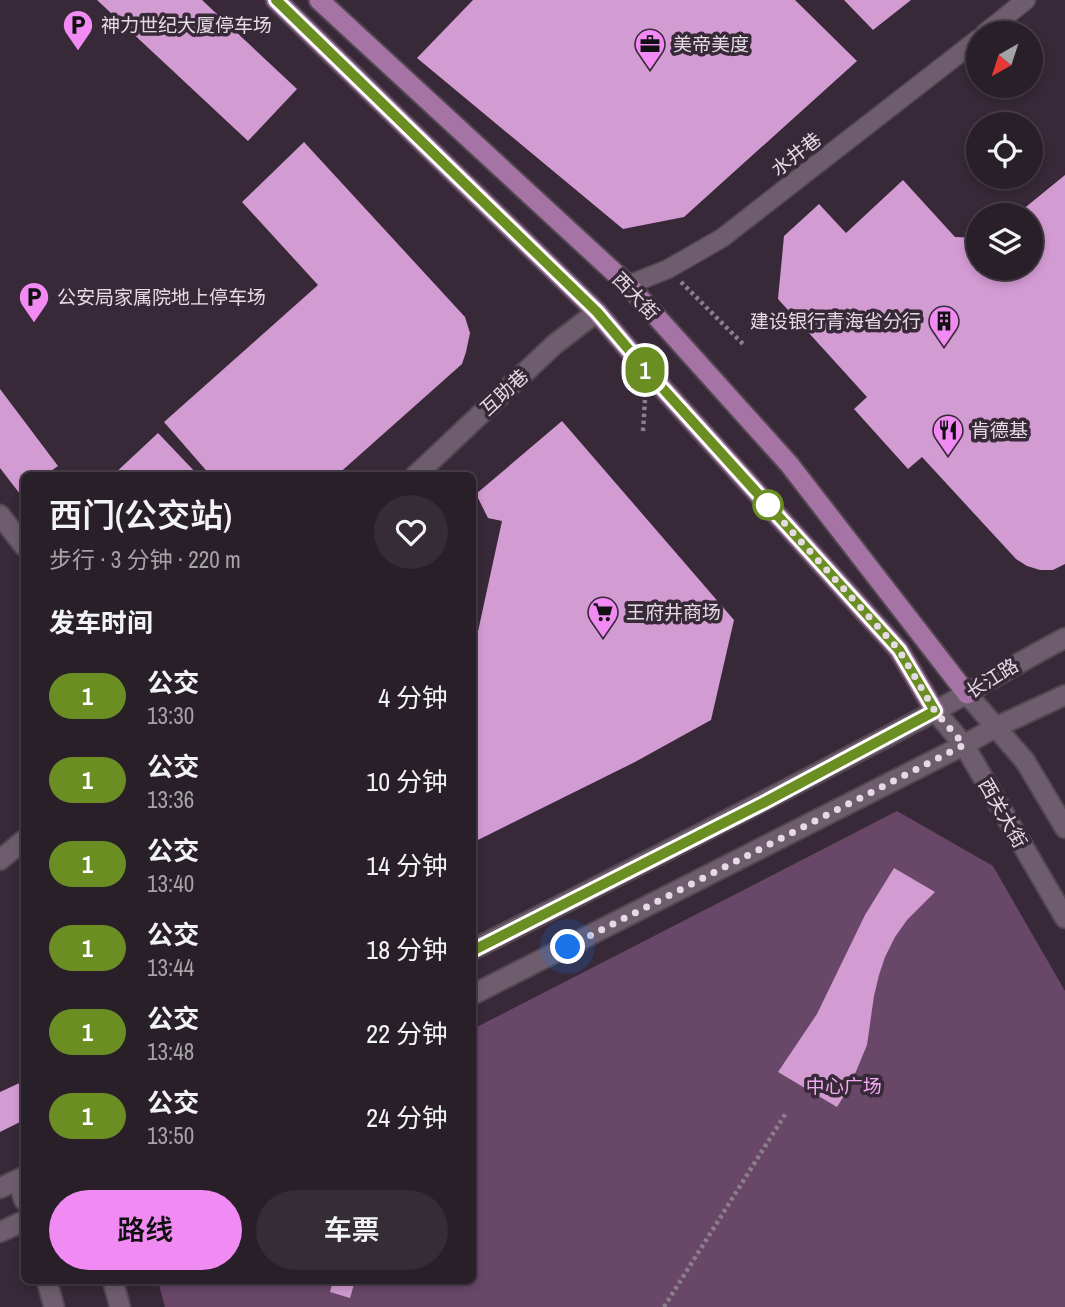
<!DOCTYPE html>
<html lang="zh">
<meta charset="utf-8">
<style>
:root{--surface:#291f29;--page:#352c35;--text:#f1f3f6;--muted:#a5a2a8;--line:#453d46;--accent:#f28af3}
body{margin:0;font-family:"Archivo Narrow","Noto Sans SC",sans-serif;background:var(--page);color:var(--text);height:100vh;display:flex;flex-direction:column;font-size:26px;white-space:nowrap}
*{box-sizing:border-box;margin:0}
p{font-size:23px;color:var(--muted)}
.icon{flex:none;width:38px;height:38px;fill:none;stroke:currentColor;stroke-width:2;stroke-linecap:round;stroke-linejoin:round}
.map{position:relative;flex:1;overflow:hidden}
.side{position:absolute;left:21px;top:472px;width:455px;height:812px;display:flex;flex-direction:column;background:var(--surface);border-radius:10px;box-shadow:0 4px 10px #0003,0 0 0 2px var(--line)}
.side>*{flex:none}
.badge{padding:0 14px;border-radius:23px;font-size:24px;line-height:46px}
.needle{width:46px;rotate:219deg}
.fabs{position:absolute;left:966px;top:21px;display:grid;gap:14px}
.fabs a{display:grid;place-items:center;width:77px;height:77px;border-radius:50%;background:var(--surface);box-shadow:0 4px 10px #0003,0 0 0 2px var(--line);font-size:35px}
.you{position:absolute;width:35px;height:35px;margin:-18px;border:5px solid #fff;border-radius:50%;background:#1a73e8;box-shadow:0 0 0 10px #1a73e833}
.map>.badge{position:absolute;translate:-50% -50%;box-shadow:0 0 0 4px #fff}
h2{padding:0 28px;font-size:26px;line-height:63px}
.round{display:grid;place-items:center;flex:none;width:74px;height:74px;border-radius:37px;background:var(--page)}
.summary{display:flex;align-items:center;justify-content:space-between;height:119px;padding:0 28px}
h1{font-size:33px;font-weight:600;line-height:52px}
.primary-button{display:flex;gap:14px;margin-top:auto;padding:14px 28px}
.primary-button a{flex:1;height:80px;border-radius:42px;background:var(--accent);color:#111;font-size:28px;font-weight:600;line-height:80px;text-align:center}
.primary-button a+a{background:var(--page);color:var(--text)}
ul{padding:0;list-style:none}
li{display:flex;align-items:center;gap:21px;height:84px;padding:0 28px}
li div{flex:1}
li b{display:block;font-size:26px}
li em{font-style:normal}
li .badge{min-width:77px;font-weight:700;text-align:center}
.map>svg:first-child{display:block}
</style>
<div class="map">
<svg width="1065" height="1307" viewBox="0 0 1065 1307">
<rect width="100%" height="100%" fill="#372937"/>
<polygon fill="#694769" points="897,811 993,866 1065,991 1065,1307 165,1307 158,1281 472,1281 473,1029"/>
<g fill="#d29bd2">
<polygon points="97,0 202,0 297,89 248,141"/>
<polygon points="473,0 795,0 857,61 684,217 623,229 417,58"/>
<polygon points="844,0 911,0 873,30"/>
<polygon points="304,142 465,317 470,333 466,352 462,364 336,476 211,476 164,422 318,285 242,202"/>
<polygon points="1065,175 1065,564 1053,570 1040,570 1027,566 1016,559 922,457 908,469 854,409 867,397 778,299 784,236 819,204 846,233 903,180 955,237 978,238 978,268 1031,268 1031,215 1016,215"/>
<polygon points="0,389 58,466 44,476 24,476 24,490 20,494 0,468"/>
<polygon points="562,421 734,620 711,720 635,762 472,843 472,659 502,521 488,518 476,494"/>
<polygon points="158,433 199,476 112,476"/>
<polygon points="894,868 935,892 907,920 895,937 885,957 879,975 874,996 867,1045 850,1086 837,1107 778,1072 817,1014 865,915"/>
<polygon points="24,1081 24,1120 0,1132 0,1092"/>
<polygon points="333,1281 355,1281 350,1298 330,1292"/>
</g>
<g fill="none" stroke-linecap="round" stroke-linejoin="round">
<g stroke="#524651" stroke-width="21">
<g id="pedestrian">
<polyline points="985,33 1026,0"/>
<polyline points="628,285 668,269 722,238 978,39"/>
</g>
</g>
<g stroke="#524651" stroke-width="23">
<g id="minor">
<polyline points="415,476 555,344 597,312"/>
<polyline points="0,515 24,546"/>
<polyline points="0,860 24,840"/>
</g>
</g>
<g stroke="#524651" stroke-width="23">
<g id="secondary">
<polyline points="967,694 1025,761 1065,828"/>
<polyline points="935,711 964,745 1065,918"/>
<path d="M472 950C624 873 776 796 926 716 973 691 1018 662 1065 638"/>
<polyline points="472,995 964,745 996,727 1065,695"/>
<polyline points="18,1180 24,1200"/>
<polyline points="0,1188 24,1177"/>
<polyline points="0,1232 24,1221"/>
<polyline points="47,1281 54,1307"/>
<polyline points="113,1281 120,1307"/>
</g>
</g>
<g stroke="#524651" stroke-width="23">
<g id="primary">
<polyline points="276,0 597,312 647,371 899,650 935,711"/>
<polyline points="319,0 628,285 789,464 967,694"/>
</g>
</g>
<g stroke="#8b7f8b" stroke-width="4.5" stroke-dasharray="3.5 3.5" stroke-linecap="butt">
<polyline points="681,282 743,344"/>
<polyline points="643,431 645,400"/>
<polyline points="664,1307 786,1113"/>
</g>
<use href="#pedestrian" stroke="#6e5d6d" stroke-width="18"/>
<use href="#minor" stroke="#6e5d6d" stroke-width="19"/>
<use href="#secondary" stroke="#6e5d6d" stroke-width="19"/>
<use href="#primary" stroke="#a673a5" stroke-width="19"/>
</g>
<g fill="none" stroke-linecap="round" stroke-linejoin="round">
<g stroke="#fff" stroke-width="16">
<polyline id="line" points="276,0 597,312 647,371 899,650 935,711 765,802 472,951"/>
</g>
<use href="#line" stroke="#6b8e23" stroke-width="10"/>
<polyline stroke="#e5dbe4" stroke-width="7" stroke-dasharray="0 12.6" points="568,947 964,745 935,711 899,650 768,505"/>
</g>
<defs>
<g id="parking-pin" transform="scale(1.575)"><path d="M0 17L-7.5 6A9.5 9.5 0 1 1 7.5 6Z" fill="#f28af3" stroke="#372937"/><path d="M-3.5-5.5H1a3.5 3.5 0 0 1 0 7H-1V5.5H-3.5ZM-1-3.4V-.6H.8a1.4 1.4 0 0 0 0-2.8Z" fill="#111"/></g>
<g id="office-pin" transform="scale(1.575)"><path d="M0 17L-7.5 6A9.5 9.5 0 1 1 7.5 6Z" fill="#f28af3" stroke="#372937"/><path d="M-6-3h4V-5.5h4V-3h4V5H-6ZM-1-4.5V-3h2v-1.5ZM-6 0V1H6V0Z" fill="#111"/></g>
<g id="building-pin" transform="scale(1.575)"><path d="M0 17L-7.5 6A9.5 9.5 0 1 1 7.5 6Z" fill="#f28af3" stroke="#372937"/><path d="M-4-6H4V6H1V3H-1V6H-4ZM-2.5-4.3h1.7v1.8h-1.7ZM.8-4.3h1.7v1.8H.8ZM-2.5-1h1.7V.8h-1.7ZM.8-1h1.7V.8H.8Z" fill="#111"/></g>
<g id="restaurant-pin" transform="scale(1.575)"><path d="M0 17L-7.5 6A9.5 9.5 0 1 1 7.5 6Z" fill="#f28af3" stroke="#372937"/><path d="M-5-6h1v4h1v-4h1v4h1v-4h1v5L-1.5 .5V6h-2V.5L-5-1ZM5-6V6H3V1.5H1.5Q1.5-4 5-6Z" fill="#111"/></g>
<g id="supermarket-pin" transform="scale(1.575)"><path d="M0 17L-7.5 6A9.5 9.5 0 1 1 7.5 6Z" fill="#f28af3" stroke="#372937"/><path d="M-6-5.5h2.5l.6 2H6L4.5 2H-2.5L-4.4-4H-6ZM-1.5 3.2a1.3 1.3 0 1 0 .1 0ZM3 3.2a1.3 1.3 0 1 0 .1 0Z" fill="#111"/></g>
</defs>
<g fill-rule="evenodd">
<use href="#parking-pin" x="78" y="25"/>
<use href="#office-pin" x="650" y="44"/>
<use href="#parking-pin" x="34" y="297"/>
<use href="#building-pin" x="944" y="321"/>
<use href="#restaurant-pin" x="948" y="430"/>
<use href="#supermarket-pin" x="603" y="612"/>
</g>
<circle fill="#fff" stroke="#6b8e23" stroke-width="3.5" cx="768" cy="505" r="14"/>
<g text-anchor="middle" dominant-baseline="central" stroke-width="7" stroke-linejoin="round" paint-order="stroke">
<g font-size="19" fill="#e5dbe4" stroke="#372937" text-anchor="start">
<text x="101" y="25">神力世纪大厦停车场</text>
<text x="673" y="44">美帝美度</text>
<text x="57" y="297">公安局家属院地上停车场</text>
<text x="921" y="321" text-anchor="end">建设银行青海省分行</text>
<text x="971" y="430">肯德基</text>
<text x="626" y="612">王府井商场</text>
</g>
<g font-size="19" fill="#e5dbe4" stroke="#372937">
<text transform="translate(796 154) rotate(-38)">水井巷</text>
<text transform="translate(636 296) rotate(46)">西大街</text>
<text transform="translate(504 392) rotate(-43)">互助巷</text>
<text transform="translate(992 678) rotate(-32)">长江路</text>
<text transform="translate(1003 813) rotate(60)">西关大街</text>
</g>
<g font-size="19" fill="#f3a8f2" stroke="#372937">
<text x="844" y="1086">中心广场</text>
</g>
</g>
</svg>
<div class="fabs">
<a><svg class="needle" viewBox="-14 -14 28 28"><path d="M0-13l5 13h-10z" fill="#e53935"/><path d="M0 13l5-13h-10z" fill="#a5a2a8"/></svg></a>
<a><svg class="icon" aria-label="locate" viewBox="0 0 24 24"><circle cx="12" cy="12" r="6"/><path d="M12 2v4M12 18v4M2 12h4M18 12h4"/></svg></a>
<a><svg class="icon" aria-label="layers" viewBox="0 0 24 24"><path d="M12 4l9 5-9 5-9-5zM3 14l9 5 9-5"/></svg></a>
</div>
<div class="you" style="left:568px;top:947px"></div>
<b class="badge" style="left:645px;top:370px;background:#6b8e23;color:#fff">1</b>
<section class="side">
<div class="summary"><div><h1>西门(公交站)</h1><p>步行 · 3 分钟 · 220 m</p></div><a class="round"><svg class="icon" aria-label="heart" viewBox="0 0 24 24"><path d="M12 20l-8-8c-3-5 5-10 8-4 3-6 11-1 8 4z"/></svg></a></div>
<h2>发车时间</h2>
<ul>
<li><span class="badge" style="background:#6b8e23;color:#fff">1</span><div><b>公交</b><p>13:30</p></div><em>4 分钟</em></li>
<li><span class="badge" style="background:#6b8e23;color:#fff">1</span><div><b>公交</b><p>13:36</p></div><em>10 分钟</em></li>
<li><span class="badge" style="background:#6b8e23;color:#fff">1</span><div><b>公交</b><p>13:40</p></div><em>14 分钟</em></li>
<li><span class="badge" style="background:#6b8e23;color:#fff">1</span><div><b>公交</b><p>13:44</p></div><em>18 分钟</em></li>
<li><span class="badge" style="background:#6b8e23;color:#fff">1</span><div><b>公交</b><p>13:48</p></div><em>22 分钟</em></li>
<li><span class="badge" style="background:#6b8e23;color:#fff">1</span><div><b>公交</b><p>13:50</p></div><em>24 分钟</em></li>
</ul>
<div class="primary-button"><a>路线</a><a>车票</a></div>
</section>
</div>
